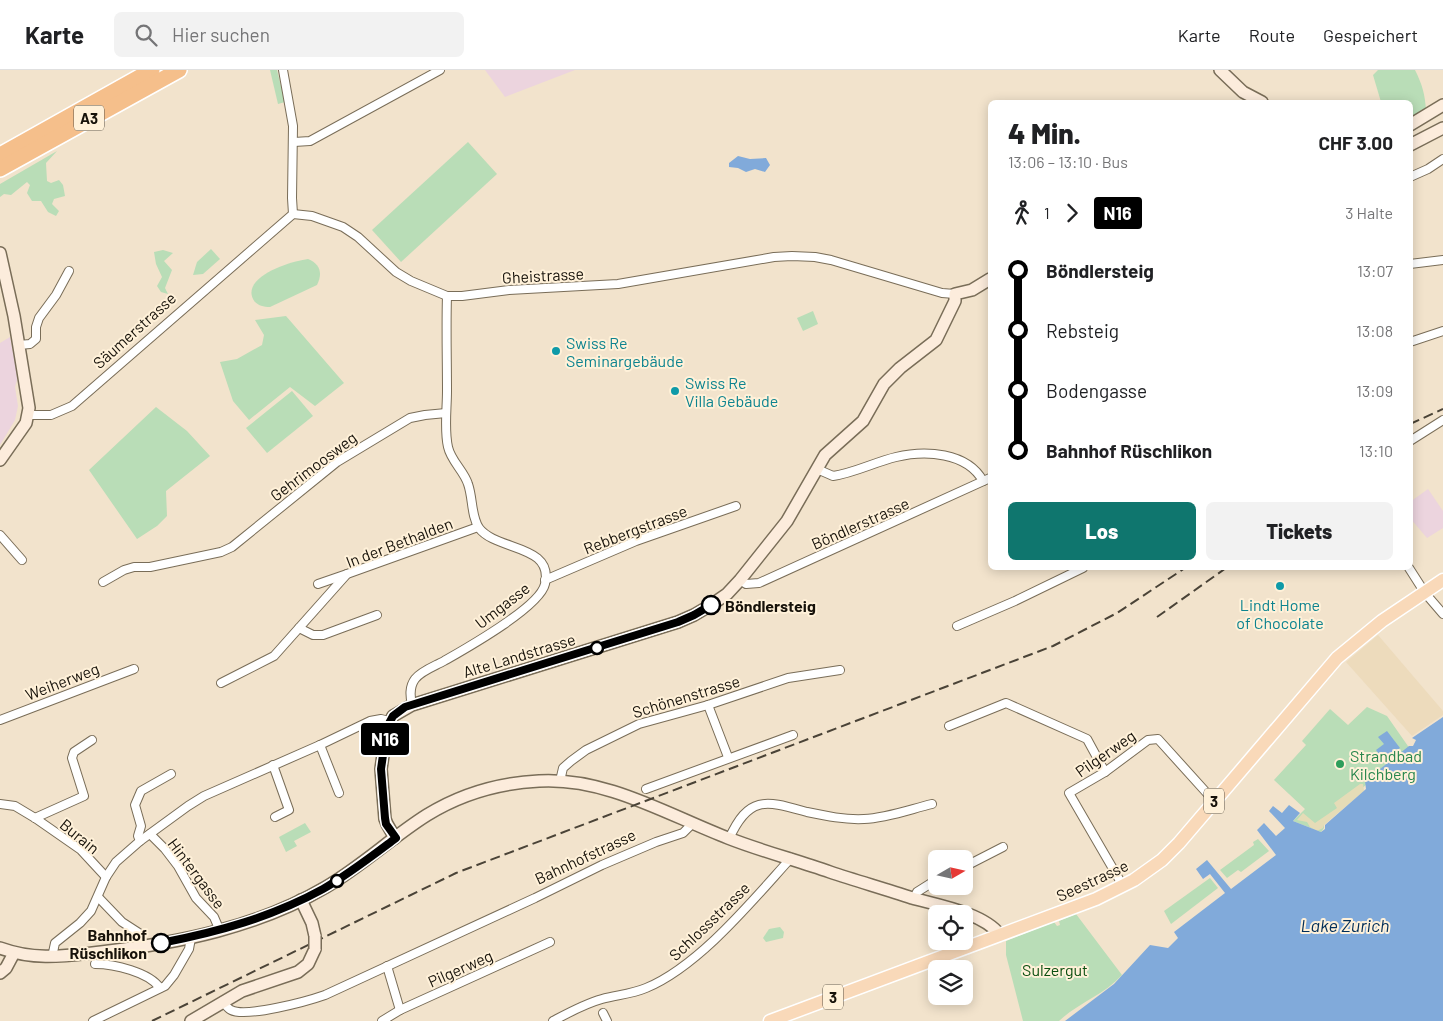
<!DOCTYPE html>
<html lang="de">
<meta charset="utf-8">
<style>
:root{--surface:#fff;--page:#f2f2f2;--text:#202124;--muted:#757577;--line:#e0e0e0;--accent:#0f766e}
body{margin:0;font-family:Barlow,sans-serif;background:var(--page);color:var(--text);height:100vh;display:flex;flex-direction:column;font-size:19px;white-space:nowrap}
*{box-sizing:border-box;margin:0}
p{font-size:16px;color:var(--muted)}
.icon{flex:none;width:28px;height:28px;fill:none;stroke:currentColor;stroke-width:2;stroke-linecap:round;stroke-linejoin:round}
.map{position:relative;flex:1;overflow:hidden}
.side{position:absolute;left:988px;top:30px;width:425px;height:470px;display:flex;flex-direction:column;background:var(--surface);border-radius:8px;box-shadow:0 2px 12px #0003}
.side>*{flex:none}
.badge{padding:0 10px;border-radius:4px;font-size:18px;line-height:32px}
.needle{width:32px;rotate:81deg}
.tools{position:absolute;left:928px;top:780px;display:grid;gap:10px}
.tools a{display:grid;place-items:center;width:45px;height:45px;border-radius:8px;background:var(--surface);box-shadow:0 2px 12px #0003;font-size:25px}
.map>.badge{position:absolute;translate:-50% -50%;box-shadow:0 0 0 2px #fff}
.legs{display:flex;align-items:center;gap:8px;height:55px;padding:0 20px;font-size:16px}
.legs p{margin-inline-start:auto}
.headline{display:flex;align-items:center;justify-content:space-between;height:85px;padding:0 20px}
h1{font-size:28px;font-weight:800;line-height:38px}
.button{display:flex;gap:10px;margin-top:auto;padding:10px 20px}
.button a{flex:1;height:58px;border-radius:8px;background:var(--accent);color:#fff;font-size:20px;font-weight:800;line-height:58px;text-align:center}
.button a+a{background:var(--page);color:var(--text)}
ul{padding:0 20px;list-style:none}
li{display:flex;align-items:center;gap:18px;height:60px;font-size:19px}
li i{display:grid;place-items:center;width:8px;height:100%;margin:0 6px;background:currentColor}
li i::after{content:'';width:12px;height:12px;margin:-6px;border:4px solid;border-radius:50%;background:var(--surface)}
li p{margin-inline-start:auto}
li:first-child i{background:linear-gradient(#0000 50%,currentColor 0)}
li:last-child i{background:linear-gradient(currentColor 50%,#0000 0)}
header{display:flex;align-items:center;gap:30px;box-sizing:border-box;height:70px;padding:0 25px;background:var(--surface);border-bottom:1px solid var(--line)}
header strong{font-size:24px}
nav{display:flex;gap:28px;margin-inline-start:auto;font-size:18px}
.search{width:350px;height:45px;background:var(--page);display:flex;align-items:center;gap:12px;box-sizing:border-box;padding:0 18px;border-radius:8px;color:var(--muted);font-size:19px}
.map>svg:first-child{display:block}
</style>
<header>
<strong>Karte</strong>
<div class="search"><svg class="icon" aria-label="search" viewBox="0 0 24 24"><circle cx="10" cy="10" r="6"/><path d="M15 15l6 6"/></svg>Hier suchen</div>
<nav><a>Karte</a><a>Route</a><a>Gespeichert</a></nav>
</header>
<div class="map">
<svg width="1443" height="951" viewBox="0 0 1443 951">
<rect width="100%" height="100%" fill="#f2e3cc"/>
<polygon fill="#eddbbc" points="1378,565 1443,641 1443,645 1412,666 1346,592"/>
<g fill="#ecd4de">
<polygon points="485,0 575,0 505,27"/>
<polygon points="10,267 16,298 17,310 15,317 18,336 15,350 0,375 0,273"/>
<polygon points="1428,419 1443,441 1443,458 1427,468 1410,448 1410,432"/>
</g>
<g fill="#b9ddb7">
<polygon points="270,0 277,0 285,32 278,34"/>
<path d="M1378 0H1415C1422 14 1425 24 1426 40L1410 49V32H1381L1373 5Z"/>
<polygon points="468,72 497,104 401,192 372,160"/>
<polygon points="57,81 46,93 47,111 51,113 59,110 63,115 65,126 54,129 52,134 59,141 56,146 48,142 41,131 32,131 27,123 30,115 27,112 11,125 4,124 0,127 0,114"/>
<polygon points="211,179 220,189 203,204 193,205 197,192"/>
<polygon points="163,180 173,183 164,191 172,200 165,218 168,224 161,222 157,216 162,207 156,194 154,182"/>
<path d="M308 189C320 194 323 203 317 215L270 237C263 237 257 236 253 229 242 206 292 191 308 189Z"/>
<polygon points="813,241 818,254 803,261 797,248"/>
<polygon points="286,246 344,313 315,336 290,317 249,350 233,331 220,292 237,289 262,275 264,265 255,250"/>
<polygon points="292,321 313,346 267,383 246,358"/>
<polygon points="156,337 187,361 210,386 166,421 167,446 157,456 137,469 89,400"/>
<polygon points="1367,637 1387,646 1410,679 1369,712 1324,754 1324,758 1321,762 1293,751 1305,739 1274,710 1306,675 1302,671 1330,639 1348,655"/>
<polygon points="305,753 311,762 294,771 297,776 286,782 279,767"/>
<polygon points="1258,769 1269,781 1241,802 1238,800 1227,808 1220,800 1254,775 1253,772"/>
<polygon points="1210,808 1218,818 1171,854 1164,841"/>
<path d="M1076 844 1122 905C1104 925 1078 933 1059 951H1023L1006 885V871L1054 852 1057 856 1060 855 1059 851Z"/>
<polygon points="780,857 784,862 783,868 766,872 763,868 769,859"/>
</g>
<polygon fill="#e5dcb7" points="1360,714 1363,714 1364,721 1324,755 1323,758 1317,761 1310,757 1307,752 1297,750 1303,743 1315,753 1337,738 1334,733"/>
<g fill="#81aada">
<polygon points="738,86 750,89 766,88 770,95 765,102 755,99 746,102 738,98 729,97 729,93"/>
<polygon points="1443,647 1443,951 1065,951 1114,914 1150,875 1168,878 1178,868 1174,862 1225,823 1210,804 1203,809 1196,799 1207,790 1231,819 1276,785 1257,760 1264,753 1276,766 1285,758 1269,741 1273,736 1282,743 1289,735 1300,743 1293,751 1321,762 1325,759 1325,755 1366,719 1365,711 1409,676 1413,676 1416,670 1412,668"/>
<polygon points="1387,661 1400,678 1383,690 1376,680 1384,674 1378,667"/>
</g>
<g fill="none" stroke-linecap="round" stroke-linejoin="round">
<g stroke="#796d58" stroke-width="10">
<g id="street">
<polyline points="283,0 293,56 292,128 293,144"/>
<polyline points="294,72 310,71 440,0"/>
<polyline points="1410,107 1428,99 1443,89"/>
<polyline points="293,144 312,146 343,157 358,167 396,202 411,211 447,226 462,226 509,220 618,214 774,187 792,186 815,187 831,190 942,223 955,224"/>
<polyline points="1410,194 1443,190"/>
<polyline points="1410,272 1443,261"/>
<polyline points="19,275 30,274 36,269 36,257 39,248 56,225 69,201"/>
<polyline points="29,345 51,345 72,336 293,144"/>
<polyline points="1410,371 1443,350"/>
<path d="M817 399 833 406C854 403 875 392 896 387 925 380 967 382 983 411"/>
<polyline points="0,465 22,490"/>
<polyline points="1409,498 1425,523 1443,544"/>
<polyline points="545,510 636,471 736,436"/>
<polyline points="740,510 746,514 759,513 990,408"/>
<polyline points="103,512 124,500 134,497 150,497 221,482 232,477 337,392 410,348 425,345 446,343"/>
<polyline points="318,514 347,504"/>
<polyline points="957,556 1015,531 1083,498"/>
<polyline points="299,558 313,565 323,565 377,545"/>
<polyline points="221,613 274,586 347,504 478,457"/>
<path d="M412 635C410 626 409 617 415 609 421 601 435 596 444 591 465 579 540 537 545 514 554 474 496 481 479 458 471 446 473 428 468 414 464 401 451 391 448 377 444 360 447 339 447 321 447 289 446 257 447 226"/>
<polyline points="708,635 728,687"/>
<polyline points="0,650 134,599"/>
<polyline points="949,656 1006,633 1087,669 1105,702"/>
<polyline points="320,675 339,723"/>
<polyline points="273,695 289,740 275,747"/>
<polyline points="560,711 563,698 571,691 586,680 639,654 708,635 788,608 840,600"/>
<polyline points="646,719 793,665"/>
<polyline points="0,734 15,736 35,748 81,780 106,807"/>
<polyline points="35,748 84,726 72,688 74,682 92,670"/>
<polyline points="150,764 165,779 178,796 196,828 214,847 220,861"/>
<path d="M729 769C749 724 767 731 807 742 826 746 845 750 864 749 887 748 911 739 932 734"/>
<polyline points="140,771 138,766 141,756 135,735 141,721 171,704"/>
<polyline points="964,797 1003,777"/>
<polyline points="1123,816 1069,723 1105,702 1148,670 1158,669 1214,731"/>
<polyline points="98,827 122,852 139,863 143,876"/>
<polyline points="914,828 917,822 936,810"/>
<polyline points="52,887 55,873 80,853 91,841 106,807 116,792 140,771 188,736 204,726 320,675 370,651 381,649 389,651"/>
<path d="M95 894C114 894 149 902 160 918"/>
<polyline points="387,896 400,940"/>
<path d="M223 931C225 934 227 938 231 940 246 948 308 931 325 925L535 828 602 795 656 772 683 763 692 754"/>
<polyline points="603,943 607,951"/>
<polyline points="93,951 165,916 174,905 189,879 191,868"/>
<polyline points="382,951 400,940 550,872"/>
<path d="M553 951C568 943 584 934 602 929 617 925 632 924 646 918 699 896 752 831 791 788"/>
</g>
</g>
<g stroke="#796d58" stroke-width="14">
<g id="secondary">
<polyline points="1220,0 1243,22 1262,32"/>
<polyline points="1410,55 1443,35"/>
<polyline points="1410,75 1443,58"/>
<polyline points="0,183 14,246 29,338 26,353 0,390"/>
<polyline points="395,768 387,754 385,749 381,699 387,657 393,646 412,635 678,552 694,545 711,535 727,524 740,510 787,451 825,385 863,351 884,314 900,298 936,270 955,231 955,224 972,220 990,209"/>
<polyline points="301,830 312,853 315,866"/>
<path d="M0 878C36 891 64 886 101 882 179 873 258 857 326 817 362 796 392 767 427 745 461 724 499 713 539 711 606 707 668 745 728 768 761 781 796 790 830 802 857 811 885 819 912 828 937 835 984 843 1000 865"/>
<polyline points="0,903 6,898 14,883"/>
<polyline points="191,951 242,921 298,902 308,894 315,879"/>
</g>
</g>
<g stroke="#fff" stroke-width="15">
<polyline id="primary" points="770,951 1096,829 1134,810 1162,790 1179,773 1337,588 1382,551 1443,510"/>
</g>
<g stroke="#fff" stroke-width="18">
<g id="highway">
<polyline points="0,85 152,0"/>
<polyline points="0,99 179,0"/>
</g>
</g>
<use href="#street" stroke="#fff" stroke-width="8"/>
<use href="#secondary" stroke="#fcecdc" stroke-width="11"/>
<use href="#primary" stroke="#f9d9b9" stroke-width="12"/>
<use href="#highway" stroke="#f5bf8b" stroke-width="15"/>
<g stroke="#4a4337" stroke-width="2" stroke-dasharray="10 5" stroke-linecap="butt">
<polyline points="1410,354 1443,339"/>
<polyline points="1157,547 1226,498"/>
<polyline points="152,951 456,803 1053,576 1117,543 1185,498"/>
</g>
<g stroke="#796d58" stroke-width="14" stroke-linecap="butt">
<polyline id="secondary-bridge" points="315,866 315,879"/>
</g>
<use href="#secondary-bridge" stroke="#fcecdc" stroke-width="11"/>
</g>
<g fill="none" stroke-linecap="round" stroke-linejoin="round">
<g stroke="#fff" stroke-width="11">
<path id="line-1" d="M161 873C218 862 272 847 323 819 349 804 372 786 396 768L386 754 385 748 381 699 387 657 393 646 405 637 678 552 694 545 711 535"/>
</g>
<use href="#line-1" stroke="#000" stroke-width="8"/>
</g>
<g fill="#0f9aa8" stroke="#fff1d9" stroke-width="2">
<circle cx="556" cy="281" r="5"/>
<circle cx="675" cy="321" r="5"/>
<circle cx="1280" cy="516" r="5"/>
</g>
<g fill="#fff" stroke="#000" stroke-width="2.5">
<circle cx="711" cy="535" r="9"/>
<circle cx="597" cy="578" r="6"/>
<circle cx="337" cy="811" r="6"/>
<circle cx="161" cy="873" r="9"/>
</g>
<circle fill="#2e9e5b" stroke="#fff1d9" stroke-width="2" cx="1340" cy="694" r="5"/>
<g text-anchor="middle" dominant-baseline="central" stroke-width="4" stroke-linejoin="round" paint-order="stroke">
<g fill="#fff1d9" stroke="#5d5548" stroke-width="1">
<rect x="74" y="35.5" width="30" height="25" rx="4"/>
<rect x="1204" y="718.5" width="20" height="25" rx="4"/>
<rect x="823" y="914.5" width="20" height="25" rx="4"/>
</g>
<g font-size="15" font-weight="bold" fill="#17120a">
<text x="89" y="48">A3</text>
<text x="1214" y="731">3</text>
<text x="833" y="927">3</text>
</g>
<g font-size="16" fill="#17120a" stroke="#fff1d9">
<text transform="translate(543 205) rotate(-3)">Gheistrasse</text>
<text transform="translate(134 260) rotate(-42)">Säumerstrasse</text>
<text transform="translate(313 396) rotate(-37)">Gehrimoosweg</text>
<text transform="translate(860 453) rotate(-24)">Böndlerstrasse</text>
<text transform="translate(635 459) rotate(-21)">Rebbergstrasse</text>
<text transform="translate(399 472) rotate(-21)">In der Bethalden</text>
<text transform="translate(502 535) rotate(-38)">Umgasse</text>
<text transform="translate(519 585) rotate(-17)">Alte Landstrasse</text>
<text transform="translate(62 611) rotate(-21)">Weiherweg</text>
<text transform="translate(686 626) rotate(-17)">Schönenstrasse</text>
<text transform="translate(1105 683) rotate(-35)">Pilgerweg</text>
<text transform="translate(80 766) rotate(39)">Burain</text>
<text transform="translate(585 786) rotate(-25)">Bahnhofstrasse</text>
<text transform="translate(197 803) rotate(53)">Hintergasse</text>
<text transform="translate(1092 810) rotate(-25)">Seestrasse</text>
<text transform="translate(709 851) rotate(-44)">Schlossstrasse</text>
<text transform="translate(460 898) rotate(-24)">Pilgerweg</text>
</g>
<g font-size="16" fill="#0d838f" stroke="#fff1d9" text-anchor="start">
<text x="566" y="272">Swiss Re<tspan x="566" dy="18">Seminargebäude</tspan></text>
<text x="685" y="312">Swiss Re<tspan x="685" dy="18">Villa Gebäude</tspan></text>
<text x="1280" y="534" text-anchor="middle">Lindt Home<tspan x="1280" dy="18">of Chocolate</tspan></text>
</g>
<g font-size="16" font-weight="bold" fill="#17120a" stroke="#fff1d9" text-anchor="start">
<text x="725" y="535">Böndlersteig</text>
<text x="147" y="864" text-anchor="end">Bahnhof<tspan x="147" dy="18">Rüschlikon</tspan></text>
</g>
<g font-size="16" fill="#27864d" stroke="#fff1d9" text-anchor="start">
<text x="1350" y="685">Strandbad<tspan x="1350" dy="18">Kilchberg</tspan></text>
</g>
<g font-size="16" fill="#0a4e0f" stroke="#fff1d9">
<text x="1055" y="899">Sulzergut</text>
</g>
<g font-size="18" font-style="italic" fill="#002d58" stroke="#fff1d9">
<text x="1345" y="855">Lake Zurich</text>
</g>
</g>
</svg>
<div class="tools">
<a><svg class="needle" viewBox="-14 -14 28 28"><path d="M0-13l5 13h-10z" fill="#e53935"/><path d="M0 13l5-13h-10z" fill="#757577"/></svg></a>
<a><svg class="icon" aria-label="locate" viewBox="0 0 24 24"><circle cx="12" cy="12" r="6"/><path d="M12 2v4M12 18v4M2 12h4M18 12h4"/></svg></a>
<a><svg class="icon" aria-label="layers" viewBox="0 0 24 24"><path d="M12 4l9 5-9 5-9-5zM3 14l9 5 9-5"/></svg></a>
</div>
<b class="badge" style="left:385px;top:669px;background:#000;color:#fff">N16</b>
<section class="side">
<div class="headline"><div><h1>4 Min.</h1><p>13:06 – 13:10 · Bus</p></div><b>CHF 3.00</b></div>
<div class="legs"><svg class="icon" aria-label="walk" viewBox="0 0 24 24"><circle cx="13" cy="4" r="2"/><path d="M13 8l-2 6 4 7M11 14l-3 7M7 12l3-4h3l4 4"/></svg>1<svg class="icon" aria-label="forward" viewBox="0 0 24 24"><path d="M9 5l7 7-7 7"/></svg><b class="badge" style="background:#000;color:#fff">N16</b><p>3 Halte</p></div>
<ul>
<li><i style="color:#000"></i><b>Böndlersteig</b><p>13:07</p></li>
<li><i style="color:#000"></i><span>Rebsteig</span><p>13:08</p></li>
<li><i style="color:#000"></i><span>Bodengasse</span><p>13:09</p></li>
<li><i style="color:#000"></i><b>Bahnhof Rüschlikon</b><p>13:10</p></li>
</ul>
<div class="button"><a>Los</a><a>Tickets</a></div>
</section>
</div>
